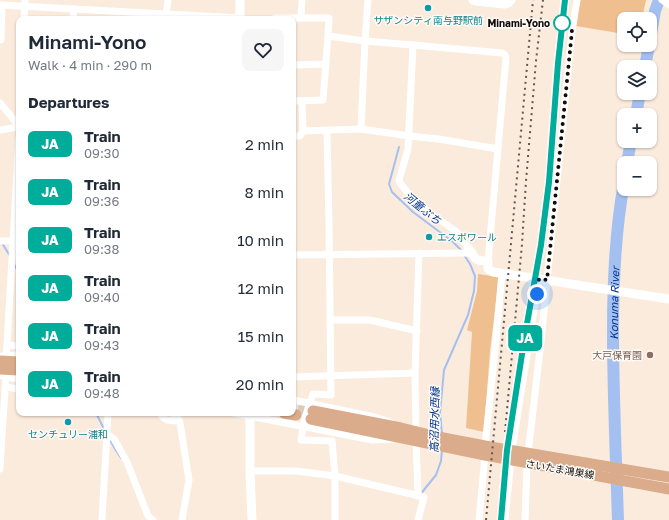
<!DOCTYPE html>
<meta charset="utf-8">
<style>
:root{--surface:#fff;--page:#f6f6f7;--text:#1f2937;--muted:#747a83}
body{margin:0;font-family:"Golos Text","Noto Sans JP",sans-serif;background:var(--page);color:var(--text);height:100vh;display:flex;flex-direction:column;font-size:15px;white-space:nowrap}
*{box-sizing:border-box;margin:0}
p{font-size:13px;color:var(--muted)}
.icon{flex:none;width:22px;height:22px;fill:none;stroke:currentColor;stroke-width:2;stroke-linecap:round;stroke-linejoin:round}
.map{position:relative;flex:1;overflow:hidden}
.drawer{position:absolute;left:16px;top:16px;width:280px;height:400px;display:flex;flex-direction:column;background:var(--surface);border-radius:8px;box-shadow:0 1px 3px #0004}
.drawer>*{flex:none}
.badge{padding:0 8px;border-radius:6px;font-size:14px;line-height:26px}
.tools{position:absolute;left:617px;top:12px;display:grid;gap:8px}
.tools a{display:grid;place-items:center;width:40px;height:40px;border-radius:8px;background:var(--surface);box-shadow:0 1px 3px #0004;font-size:20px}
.you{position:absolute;width:20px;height:20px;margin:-10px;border:3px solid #fff;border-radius:50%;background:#1a73e8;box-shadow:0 0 0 6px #1a73e833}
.map>.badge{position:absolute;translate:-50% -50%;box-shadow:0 0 0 2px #fff}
h2{padding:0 12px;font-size:15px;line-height:36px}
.round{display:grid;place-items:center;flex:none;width:42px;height:42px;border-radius:8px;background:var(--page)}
.headline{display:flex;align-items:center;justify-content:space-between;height:68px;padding:0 12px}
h1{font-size:19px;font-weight:600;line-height:30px}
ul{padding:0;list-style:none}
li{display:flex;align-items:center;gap:12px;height:48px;padding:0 12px}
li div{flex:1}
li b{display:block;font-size:15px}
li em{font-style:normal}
li .badge{min-width:44px;font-weight:700;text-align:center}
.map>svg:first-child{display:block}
</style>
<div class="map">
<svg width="669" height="520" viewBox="0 0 669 520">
<rect width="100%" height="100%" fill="#fbebdc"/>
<g fill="#f0bf8f">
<polygon points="580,0 646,0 642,19 624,19 624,34 576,26"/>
<polygon points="478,274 499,277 490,351 484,432 466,428 472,332 467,330 477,291"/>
</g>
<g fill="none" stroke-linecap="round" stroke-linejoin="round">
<g stroke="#a4c0f0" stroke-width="2">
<polyline points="399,147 389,184 392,192 413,212 453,242 462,251"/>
<polyline points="2,243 10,256"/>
<polyline points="14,264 19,273"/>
<polyline points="96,413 105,431"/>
<polyline points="442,434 440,413 444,370 468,315 474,291 475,276 470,264 464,255"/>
<polyline points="109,438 115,449 121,458"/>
<polyline points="422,494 423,491 436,475 441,461 442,450"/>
</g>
<g stroke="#a4c0f0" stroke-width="12">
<polyline points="650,39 655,11 659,0"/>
<polyline points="645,67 649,45"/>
<polyline points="636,115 640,93"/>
<polyline points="627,163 631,141"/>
<path id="s1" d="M618 520C616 457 613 394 613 331 613 282 615 232 624 183"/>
</g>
<polyline stroke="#d8cabc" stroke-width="11" stroke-dasharray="11 5.5" stroke-linecap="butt" points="298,408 313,411"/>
<g stroke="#fff" stroke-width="7">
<polyline points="662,0 669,5"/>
<polyline points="0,5 240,18"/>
<polyline points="301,18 302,0"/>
<polyline points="24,19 25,0"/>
<polyline points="73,19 74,9"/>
<polyline points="166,19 166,14 168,0"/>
<polyline points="275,19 275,18 329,18 328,36"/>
<polyline points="0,40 1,40 2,5"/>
<polyline points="293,65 326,64"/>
<polyline points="293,101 323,100 328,36 365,41 368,0"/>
<polyline points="302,101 303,131"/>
<polyline points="0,103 19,126"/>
<polyline points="361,129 365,41 413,45"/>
<polyline points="0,130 19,127"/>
<path d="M327 131 329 225 331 395 313 394C307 409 303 424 301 440L332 441 335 476V520"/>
<polyline points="293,136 300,136 303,131 361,129 409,136 439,139 498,149"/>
<polyline points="0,241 19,241"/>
<polyline points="468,248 457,232 415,202 400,183 399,180 408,149 413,45 502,53 505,55 506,58 488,261"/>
<polyline points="293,255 472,253"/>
<polyline points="330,320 370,320 417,331"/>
<polyline points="7,345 19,346"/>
<polyline points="2,356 19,355"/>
<polyline points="6,356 7,345 19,137"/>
<polyline points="0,375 6,377 19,379"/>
<polyline points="293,377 415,373"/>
<polyline points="5,387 19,389"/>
<polyline points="293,400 375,417 390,422"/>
<path d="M160 413C164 421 170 422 179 420"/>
<polyline points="171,413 178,418 180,423 189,480 182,520"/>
<polyline points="234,413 372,440 393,439"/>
<polyline points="416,432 415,373 419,253"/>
<polyline points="106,436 110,436 114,439 127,462 148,516 153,520"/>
<polyline points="416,441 418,496"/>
<polyline points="485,446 495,350 502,273"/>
<polyline points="512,450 539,279"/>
<polyline points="0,469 2,434 6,377"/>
<polyline points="250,471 296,471 335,476 424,497 418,520"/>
<polyline points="102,520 108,413"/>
<polyline points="479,520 485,455"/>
<polyline points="505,520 511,460"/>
<polyline points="525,520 527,463 541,341 572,31 577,0"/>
</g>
<g stroke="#fff" stroke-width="9">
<polyline points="240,0 240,19"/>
<polyline points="473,0 476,1 505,4 508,3 511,0"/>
<path d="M468 248C476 257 473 262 488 261V269L493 272 669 299"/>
<polyline points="250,413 250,471 252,520"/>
</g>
<g stroke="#daac8b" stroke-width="11">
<polyline points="0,361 19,362"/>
<polyline points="0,369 19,370"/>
<polyline points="313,411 401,428 438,437 485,446 669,477"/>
<polyline points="284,413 296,415"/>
<polyline points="311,419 485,455 669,489"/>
</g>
<g stroke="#615850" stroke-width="2" stroke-dasharray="2 4" stroke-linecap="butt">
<polyline points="505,432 522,244 526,181 536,61 543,0"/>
<polyline points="486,520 533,0"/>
<polyline points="501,520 507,450 525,335 541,245 549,182 558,63 565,0"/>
</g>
</g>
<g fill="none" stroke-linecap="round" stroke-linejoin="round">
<g stroke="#fff" stroke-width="9">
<polyline id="line" points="501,520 507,450 525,335 541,245 549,182 558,63 565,0"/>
</g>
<use href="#line" stroke="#00ac9a" stroke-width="6"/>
<polyline stroke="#120c08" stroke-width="4" stroke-dasharray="0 7.2" points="537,294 539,279 547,280 572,31 562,23"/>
</g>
<g fill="#0f9aa8" stroke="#fefbf7" stroke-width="1.5">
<circle cx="428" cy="8" r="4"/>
<circle cx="429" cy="237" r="4"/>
<circle cx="68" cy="422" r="4"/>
</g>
<circle fill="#fff" stroke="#00ac9a" stroke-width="2" cx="562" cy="23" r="8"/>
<circle fill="#8d6e63" stroke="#fefbf7" stroke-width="1.5" cx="650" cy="355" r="4"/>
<g text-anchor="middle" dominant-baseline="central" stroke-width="3" stroke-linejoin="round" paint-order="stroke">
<g font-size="10" fill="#0d838f" stroke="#fefbf7">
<text x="428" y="20">サザンシティ南与野駅前</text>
<text x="437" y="237" text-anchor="start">エスポワール</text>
<text x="68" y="434">センチュリー浦和</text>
</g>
<g font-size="10" font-weight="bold" fill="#120c08" stroke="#fefbf7" text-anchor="end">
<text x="550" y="23">Minami-Yono</text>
</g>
<g font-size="10" fill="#785e54" stroke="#fefbf7" text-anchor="end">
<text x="642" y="355">大戸保育園</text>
</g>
<g font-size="10" fill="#120c08" stroke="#fefbf7">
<text transform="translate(560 469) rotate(10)">さいたま鴻巣線</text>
</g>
<g font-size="11" font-style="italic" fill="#01348d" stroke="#fefbf7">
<text transform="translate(423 208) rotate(39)">河童ぶち</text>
<text stroke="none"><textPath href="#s1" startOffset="217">Konuma River</textPath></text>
<text transform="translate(434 420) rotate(-89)">高沼用水西縁</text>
</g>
</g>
</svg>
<div class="tools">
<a><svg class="icon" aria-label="locate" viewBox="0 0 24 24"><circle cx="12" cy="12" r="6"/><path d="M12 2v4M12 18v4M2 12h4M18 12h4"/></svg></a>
<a><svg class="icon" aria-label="layers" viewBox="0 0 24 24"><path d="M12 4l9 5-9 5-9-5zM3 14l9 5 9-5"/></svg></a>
<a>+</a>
<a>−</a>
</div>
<div class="you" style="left:537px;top:294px"></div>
<b class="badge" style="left:525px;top:338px;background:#00ac9a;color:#fff">JA</b>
<section class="drawer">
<div class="headline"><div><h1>Minami-Yono</h1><p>Walk · 4 min · 290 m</p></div><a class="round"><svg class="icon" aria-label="heart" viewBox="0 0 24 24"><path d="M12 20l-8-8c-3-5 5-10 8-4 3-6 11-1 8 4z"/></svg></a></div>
<h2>Departures</h2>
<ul>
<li><span class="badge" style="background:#00ac9a;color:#fff">JA</span><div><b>Train</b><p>09:30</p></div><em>2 min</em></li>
<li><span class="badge" style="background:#00ac9a;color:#fff">JA</span><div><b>Train</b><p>09:36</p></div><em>8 min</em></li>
<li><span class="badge" style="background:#00ac9a;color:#fff">JA</span><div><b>Train</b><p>09:38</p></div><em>10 min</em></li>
<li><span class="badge" style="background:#00ac9a;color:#fff">JA</span><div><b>Train</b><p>09:40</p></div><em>12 min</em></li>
<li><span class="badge" style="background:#00ac9a;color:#fff">JA</span><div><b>Train</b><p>09:43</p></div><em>15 min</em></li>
<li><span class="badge" style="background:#00ac9a;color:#fff">JA</span><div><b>Train</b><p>09:48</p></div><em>20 min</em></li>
</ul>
</section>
</div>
